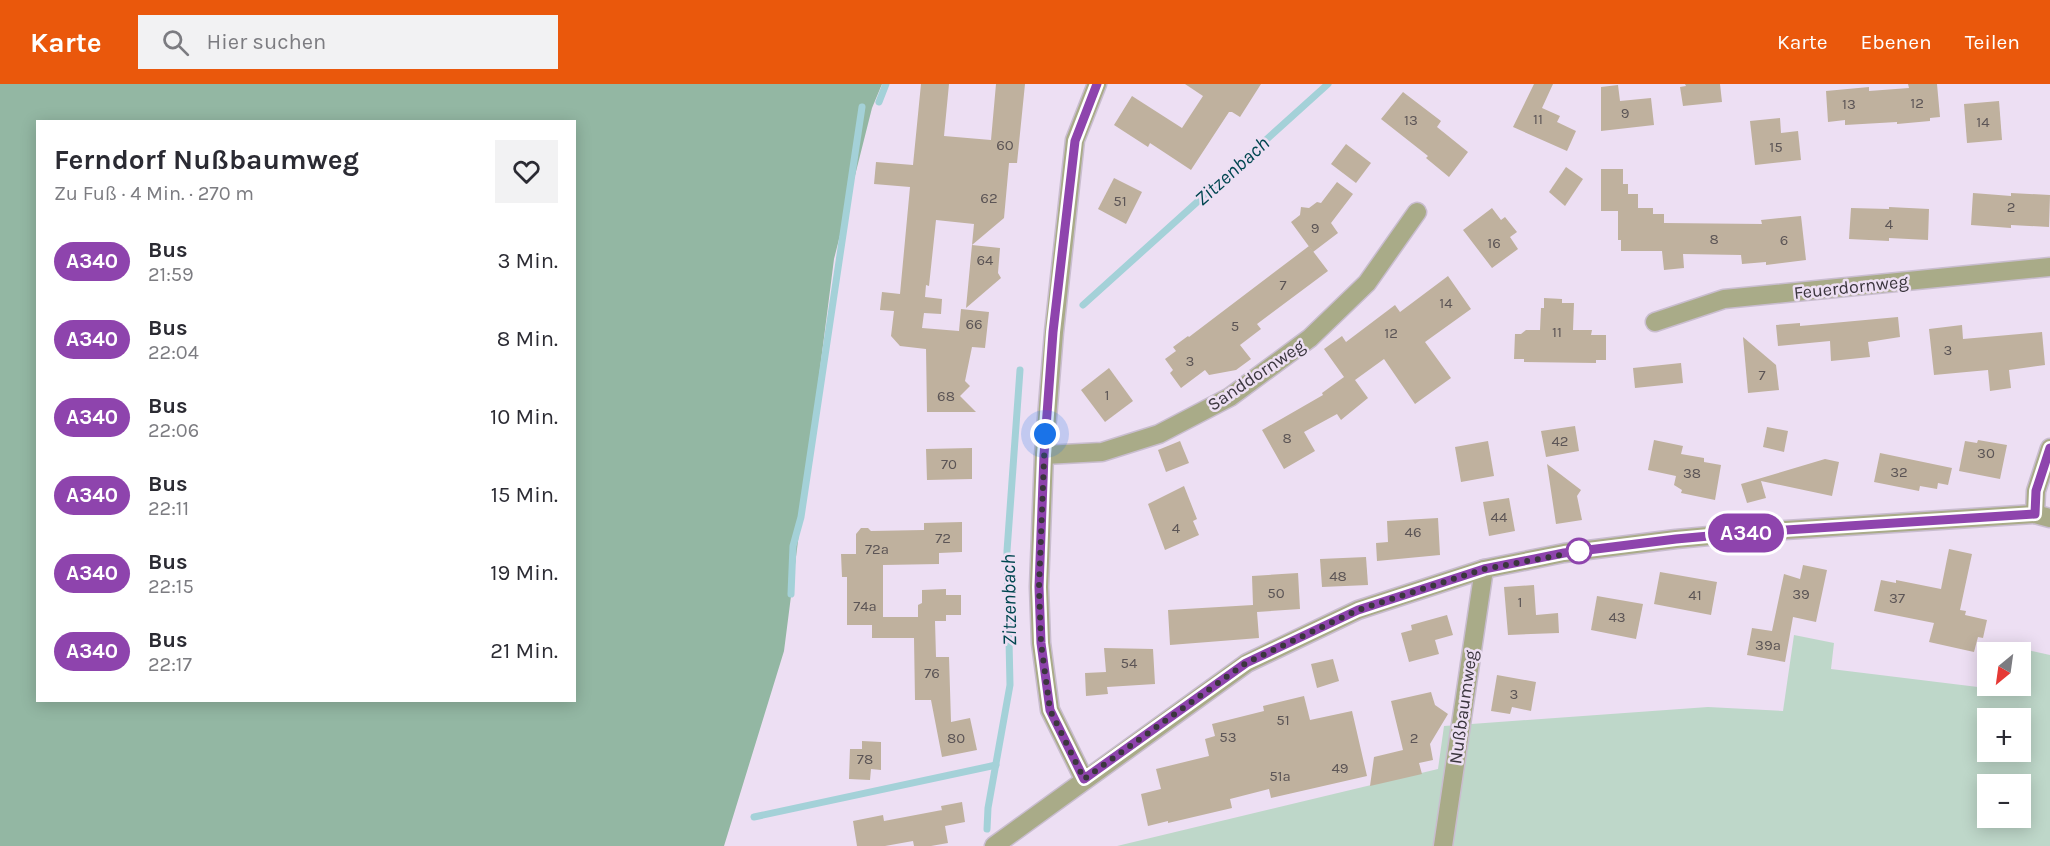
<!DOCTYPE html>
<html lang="de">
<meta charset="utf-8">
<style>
:root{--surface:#fff;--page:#f2f2f3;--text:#2b2b33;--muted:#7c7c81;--accent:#ea580c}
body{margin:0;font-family:Karla,sans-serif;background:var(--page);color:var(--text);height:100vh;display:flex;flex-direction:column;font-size:22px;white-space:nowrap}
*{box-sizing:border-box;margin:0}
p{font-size:20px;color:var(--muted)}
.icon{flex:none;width:33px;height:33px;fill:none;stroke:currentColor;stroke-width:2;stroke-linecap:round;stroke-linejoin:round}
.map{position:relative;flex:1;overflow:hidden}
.details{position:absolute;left:36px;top:36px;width:540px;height:582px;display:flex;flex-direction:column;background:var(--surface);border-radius:0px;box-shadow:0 3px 15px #0003}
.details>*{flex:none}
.badge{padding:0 12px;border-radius:20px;font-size:21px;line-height:39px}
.needle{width:39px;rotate:209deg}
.fabs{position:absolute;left:1977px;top:558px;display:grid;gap:12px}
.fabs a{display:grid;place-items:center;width:54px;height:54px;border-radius:0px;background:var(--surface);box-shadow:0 3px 15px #0003;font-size:30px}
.you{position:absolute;width:30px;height:30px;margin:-15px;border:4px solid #fff;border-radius:50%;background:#1a73e8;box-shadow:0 0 0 9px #1a73e833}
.map>.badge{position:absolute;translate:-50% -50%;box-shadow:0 0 0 3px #fff}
.round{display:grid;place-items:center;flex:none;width:63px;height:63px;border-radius:0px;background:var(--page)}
.headline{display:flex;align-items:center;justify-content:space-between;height:102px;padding:0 18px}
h1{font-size:28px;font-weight:700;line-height:45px}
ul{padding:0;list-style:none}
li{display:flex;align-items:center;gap:18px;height:78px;padding:0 18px}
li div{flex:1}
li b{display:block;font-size:22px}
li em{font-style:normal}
li .badge{min-width:66px;font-weight:700;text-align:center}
header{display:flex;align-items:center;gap:36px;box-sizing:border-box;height:84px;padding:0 30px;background:var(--accent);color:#fff}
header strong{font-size:28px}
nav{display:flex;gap:33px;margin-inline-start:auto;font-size:21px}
.search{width:420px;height:54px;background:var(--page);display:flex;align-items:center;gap:15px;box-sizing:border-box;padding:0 21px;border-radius:0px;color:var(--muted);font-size:22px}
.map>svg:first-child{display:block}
</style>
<header>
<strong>Karte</strong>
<div class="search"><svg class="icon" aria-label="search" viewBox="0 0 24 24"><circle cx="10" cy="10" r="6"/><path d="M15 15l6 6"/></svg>Hier suchen</div>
<nav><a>Karte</a><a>Ebenen</a><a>Teilen</a></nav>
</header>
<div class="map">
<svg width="2050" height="762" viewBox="0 0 2050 762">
<rect width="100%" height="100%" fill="#eddff3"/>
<path fill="#bed7c9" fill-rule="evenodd" d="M1794 551 1834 559 1831 585 1986 604 1987 601 2020 602V568H2006L2010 562 2050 571V762H1117L1438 685 1444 642 1708 623 1783 627ZM1988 634H2020V668H1988ZM1988 700H2020V734H1988Z"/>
<path fill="#93b7a3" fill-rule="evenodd" d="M0 0H882L872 24 834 175 784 567 724 762H0ZM38 38H574V616H38Z"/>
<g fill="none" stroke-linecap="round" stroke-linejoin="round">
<g stroke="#a4d1d8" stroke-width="7">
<polyline points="879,18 886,0"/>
<polyline points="1083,221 1328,0"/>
<polyline points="791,510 793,462 801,433 862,23"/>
<polyline points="754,733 996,681"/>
<polyline points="987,745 988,724 1010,601 1007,467 1020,286"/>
</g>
</g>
<g fill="#bfb19e">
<polygon points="921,0 949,0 944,52 991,56 996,0 1025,0 1017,79 1009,79 1004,134 972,161 974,140 936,136 929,202 926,201 925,213 942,215 941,230 924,229 922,244 959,247 961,225 989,228 985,264 972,263 965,297 970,302 960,312 976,328 927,328 926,265 900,262 891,252 894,227 880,226 882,208 900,210 910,103 874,100 876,78 913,81"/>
<polygon points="1185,0 1261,0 1240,33 1232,28 1229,28 1191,86 1150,59 1148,63 1114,41 1132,12 1182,44 1203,12"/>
<polygon points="1534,0 1553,0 1542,24 1560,32 1557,38 1576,47 1567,67 1513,43"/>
<polygon points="1685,0 1720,0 1722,18 1683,22 1680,3 1686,2"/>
<polygon points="1908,0 1937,0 1940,33 1930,34 1930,37 1897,40 1897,38 1845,41 1845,36 1828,38 1826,7 1869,3 1869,7 1909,4"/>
<polygon points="1618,1 1620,17 1651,14 1654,41 1601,47 1601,3"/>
<polygon points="1403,8 1441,37 1437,43 1468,68 1449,93 1426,74 1428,72 1381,35"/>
<polygon points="1999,17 2002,56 1967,59 1964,20"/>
<polygon points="1780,34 1781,49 1798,47 1801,76 1755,81 1750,37"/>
<polygon points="1346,60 1371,79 1356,99 1331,80"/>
<polygon points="1566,83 1583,95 1565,122 1549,108"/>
<polygon points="1601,85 1623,85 1623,100 1628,100 1628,110 1638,110 1638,124 1653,124 1653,130 1664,130 1664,139 1762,140 1761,136 1801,132 1806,176 1766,181 1766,178 1742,180 1741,171 1683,170 1684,184 1664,186 1662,167 1621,167 1621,156 1618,156 1618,127 1601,127"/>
<polygon points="1114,94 1142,108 1126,140 1098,125"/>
<polygon points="1337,98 1353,110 1331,139 1338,149 1313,168 1291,138 1300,131 1301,123 1309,124 1317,118 1321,119"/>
<polygon points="1973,109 2011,112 2011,109 2050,111 2049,143 2011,141 2011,144 1971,141"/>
<polygon points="1889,123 1929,125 1928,156 1889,154 1889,157 1849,155 1851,124 1889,125"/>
<polygon points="1492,124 1501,136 1505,133 1517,148 1510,153 1518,165 1492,184 1463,146"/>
<polygon points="972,161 1000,164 998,189 1001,194 966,224"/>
<polygon points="1309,162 1328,187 1257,240 1261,245 1240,261 1251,275 1236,286 1209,291 1205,286 1181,304 1170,289 1173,286 1165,275 1176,267 1173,263 1188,252 1189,253"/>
<polygon points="1448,192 1471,225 1425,258 1451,294 1415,320 1384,275 1355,296 1368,314 1341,336 1337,330 1304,348 1315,367 1284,385 1262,346 1323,311 1322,309 1344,293 1324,265 1342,252 1346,258 1395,221 1400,228"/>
<polygon points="1544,214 1562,215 1562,219 1574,219 1573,246 1592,246 1591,251 1606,251 1606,276 1596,276 1596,279 1524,278 1524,275 1514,275 1515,250 1521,250 1526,246 1540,246 1541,224 1544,224"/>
<polygon points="1898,233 1900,253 1868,258 1870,273 1831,277 1830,257 1778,262 1776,241 1800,239 1800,242"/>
<polygon points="1962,241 1963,255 2042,248 2045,281 2009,286 2011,304 1990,307 1988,286 1934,291 1929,245"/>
<polygon points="1743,253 1776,281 1779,306 1748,309"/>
<polygon points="1681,279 1683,299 1635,304 1633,284"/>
<polygon points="1109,284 1133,317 1105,338 1081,306"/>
<polygon points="1575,342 1579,367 1546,373 1541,347"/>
<polygon points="1767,343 1788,347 1784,368 1763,363"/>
<polygon points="1654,356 1683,362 1681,370 1704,374 1704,378 1721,381 1715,416 1681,409 1682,406 1674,401 1676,392 1648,386"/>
<polygon points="1978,356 2007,361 2000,395 1959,387 1965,357 1977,359"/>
<polygon points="1180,357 1189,379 1166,388 1158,366"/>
<polygon points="1488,357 1494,392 1461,398 1455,363"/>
<polygon points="972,364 972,395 927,396 926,365"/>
<polygon points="1880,369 1952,384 1948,401 1938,399 1937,405 1920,402 1919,407 1874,398"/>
<polygon points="1825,375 1839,378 1832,412 1761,397 1766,414 1747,419 1741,400"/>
<polygon points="1547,380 1581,406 1577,412 1582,436 1556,440"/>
<polygon points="1184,402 1197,435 1193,437 1199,451 1165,466 1148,420"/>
<polygon points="1509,414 1515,447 1489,452 1483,418"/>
<polygon points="1438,434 1440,471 1377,477 1376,459 1388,458 1387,437"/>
<polygon points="962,438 962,468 939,469 939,480 883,481 883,533 918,533 918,521 922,519 922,506 946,505 946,511 961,511 961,531 946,531 946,537 935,537 936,573 949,573 951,638 970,634 977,666 942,673 931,616 915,616 914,554 872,554 872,541 847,541 847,493 842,493 841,470 856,470 856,450 861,444 868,444 871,447 924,446 924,439"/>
<polygon points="1949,465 1972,470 1960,526 1966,527 1965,531 1987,536 1983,554 1978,553 1974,568 1929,558 1934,539 1874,527 1881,496 1896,499 1896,496 1941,505"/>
<polygon points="1366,473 1368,501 1322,503 1320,475"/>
<polygon points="1803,481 1827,486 1816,538 1793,533 1785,578 1747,571 1752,544 1772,547 1784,490 1800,495"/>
<polygon points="1660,488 1717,498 1711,531 1654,520"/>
<polygon points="1298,489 1300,525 1257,528 1259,554 1170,561 1168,526 1253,521 1252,492"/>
<polygon points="1534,501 1536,531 1558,529 1559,549 1508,551 1504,503"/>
<polygon points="1597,512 1643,520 1636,555 1591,546"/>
<polygon points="1447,531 1453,551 1435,556 1439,570 1409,578 1401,549 1412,546 1411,541"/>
<polygon points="1104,564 1153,565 1155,600 1107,603 1108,610 1086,612 1085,589 1106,588"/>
<polygon points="1333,575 1339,597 1317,604 1311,580"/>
<polygon points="1497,591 1536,598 1531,627 1512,623 1510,630 1491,627"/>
<polygon points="1431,608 1435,621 1448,630 1430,660 1433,676 1419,679 1422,690 1370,702 1374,673 1403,666 1391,617"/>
<polygon points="1304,612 1310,636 1352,627 1367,692 1271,714 1269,705 1230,715 1232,724 1168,739 1168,737 1148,742 1141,710 1161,705 1156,685 1209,672 1205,655 1215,652 1212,640 1264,627 1263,622"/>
<polygon points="862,657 881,658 881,686 871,685 870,696 849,695 850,665 862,665"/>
<polygon points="962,718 965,738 945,742 948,759 931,762 914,762 913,757 885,762 857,762 853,737 883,731 884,737 942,726 943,731 941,722"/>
</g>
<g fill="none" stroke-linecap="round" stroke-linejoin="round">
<g stroke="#c9bdcf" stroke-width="21">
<g id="minor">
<polyline points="1655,238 1724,215 2050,183"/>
<polyline points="1044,371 1102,368 1159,350 1230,313 1310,254 1367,199 1417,128"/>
<polyline points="2035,430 2036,407 2050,364"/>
<polyline points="1084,695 1050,626 1041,559 1039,503 1044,371 1054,248 1075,56 1097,0"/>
<polyline points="994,762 1247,579 1358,526 1484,485 1564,469 1676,455 1753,448 2035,430 2050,434"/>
<polyline points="1443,762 1484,485"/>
</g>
</g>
<use href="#minor" stroke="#a9ab88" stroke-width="18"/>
</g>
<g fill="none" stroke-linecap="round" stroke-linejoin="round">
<g stroke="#fff" stroke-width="14">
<polyline id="line" points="1097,0 1075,57 1053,248 1044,371 1039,503 1041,559 1050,626 1084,695 1246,579 1358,526 1484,485 1564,469 1676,455 1753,448 2035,430 2036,407 2050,364"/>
</g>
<use href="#line" stroke="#8e44ad" stroke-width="9"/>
<polyline stroke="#3b363e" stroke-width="6" stroke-dasharray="0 10.8" points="1045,350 1039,503 1041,559 1050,626 1084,695 1246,579 1358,526 1484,485 1588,466 1579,467"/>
</g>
<circle fill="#fff" stroke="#8e44ad" stroke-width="3" cx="1579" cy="467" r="12"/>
<g text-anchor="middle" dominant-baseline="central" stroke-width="5" stroke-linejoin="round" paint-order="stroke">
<g font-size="15" fill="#5c5556">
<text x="1917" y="19">12</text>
<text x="1849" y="20">13</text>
<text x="1625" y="29">9</text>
<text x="1538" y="35">11</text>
<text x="1411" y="36">13</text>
<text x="1983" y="38">14</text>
<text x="1005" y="61">60</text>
<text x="1776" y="63">15</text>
<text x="989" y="114">62</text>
<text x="1120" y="117">51</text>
<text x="2011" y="123">2</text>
<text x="1889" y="140">4</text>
<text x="1315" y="144">9</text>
<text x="1714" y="155">8</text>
<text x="1784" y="156">6</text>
<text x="1494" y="159">16</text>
<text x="985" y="176">64</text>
<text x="1283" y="201">7</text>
<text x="1446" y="219">14</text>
<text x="974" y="240">66</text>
<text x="1235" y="242">5</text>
<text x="1557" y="248">11</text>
<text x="1391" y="249">12</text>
<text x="1948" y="266">3</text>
<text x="1190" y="277">3</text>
<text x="1762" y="291">7</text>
<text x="1107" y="311">1</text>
<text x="946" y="312">68</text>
<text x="1287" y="354">8</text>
<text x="1560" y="357">42</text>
<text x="1986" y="369">30</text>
<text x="949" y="380">70</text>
<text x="1899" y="388">32</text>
<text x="1692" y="389">38</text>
<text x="1499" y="433">44</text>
<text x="1176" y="444">4</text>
<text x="1413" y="448">46</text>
<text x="943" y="454">72</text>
<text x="877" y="465">72a</text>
<text x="1338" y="492">48</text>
<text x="1276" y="509">50</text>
<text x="1801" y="510">39</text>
<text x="1695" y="511">41</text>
<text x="1897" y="514">37</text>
<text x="1520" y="518">1</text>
<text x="865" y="522">74a</text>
<text x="1617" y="533">43</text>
<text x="1768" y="561">39a</text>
<text x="1129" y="579">54</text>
<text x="932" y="589">76</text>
<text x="1514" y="610">3</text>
<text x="1283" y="636">51</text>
<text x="1228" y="653">53</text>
<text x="956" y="654">80</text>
<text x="1414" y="654">2</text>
<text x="865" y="675">78</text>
<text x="1340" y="684">49</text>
<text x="1280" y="692">51a</text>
</g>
<g font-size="18" fill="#3b363e" stroke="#eddff3">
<text transform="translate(1851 203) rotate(-6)">Feuerdornweg</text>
<text transform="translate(1256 291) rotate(-34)">Sanddornweg</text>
<text transform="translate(1463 623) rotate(-82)">Nußbaumweg</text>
</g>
<g font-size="20" font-style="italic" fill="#004650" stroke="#eddff3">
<text transform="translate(1232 87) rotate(-42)">Zitzenbach</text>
<text transform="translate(1009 516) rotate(-91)">Zitzenbach</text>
</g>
</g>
</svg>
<div class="fabs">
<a><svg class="needle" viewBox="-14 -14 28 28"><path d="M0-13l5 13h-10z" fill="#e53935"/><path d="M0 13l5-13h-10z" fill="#7c7c81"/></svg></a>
<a>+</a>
<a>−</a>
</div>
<div class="you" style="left:1045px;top:350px"></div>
<b class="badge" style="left:1746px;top:449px;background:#8e44ad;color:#fff">A340</b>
<section class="details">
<div class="headline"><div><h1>Ferndorf Nußbaumweg</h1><p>Zu Fuß · 4 Min. · 270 m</p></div><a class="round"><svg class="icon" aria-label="heart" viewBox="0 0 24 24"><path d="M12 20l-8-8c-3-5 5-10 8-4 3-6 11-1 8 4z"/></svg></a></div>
<ul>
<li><span class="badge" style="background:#8e44ad;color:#fff">A340</span><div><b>Bus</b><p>21:59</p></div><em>3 Min.</em></li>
<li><span class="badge" style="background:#8e44ad;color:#fff">A340</span><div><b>Bus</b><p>22:04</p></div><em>8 Min.</em></li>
<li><span class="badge" style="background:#8e44ad;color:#fff">A340</span><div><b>Bus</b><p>22:06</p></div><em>10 Min.</em></li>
<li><span class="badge" style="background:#8e44ad;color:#fff">A340</span><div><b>Bus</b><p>22:11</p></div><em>15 Min.</em></li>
<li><span class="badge" style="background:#8e44ad;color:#fff">A340</span><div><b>Bus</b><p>22:15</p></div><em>19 Min.</em></li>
<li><span class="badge" style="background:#8e44ad;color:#fff">A340</span><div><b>Bus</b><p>22:17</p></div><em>21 Min.</em></li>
</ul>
</section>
</div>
